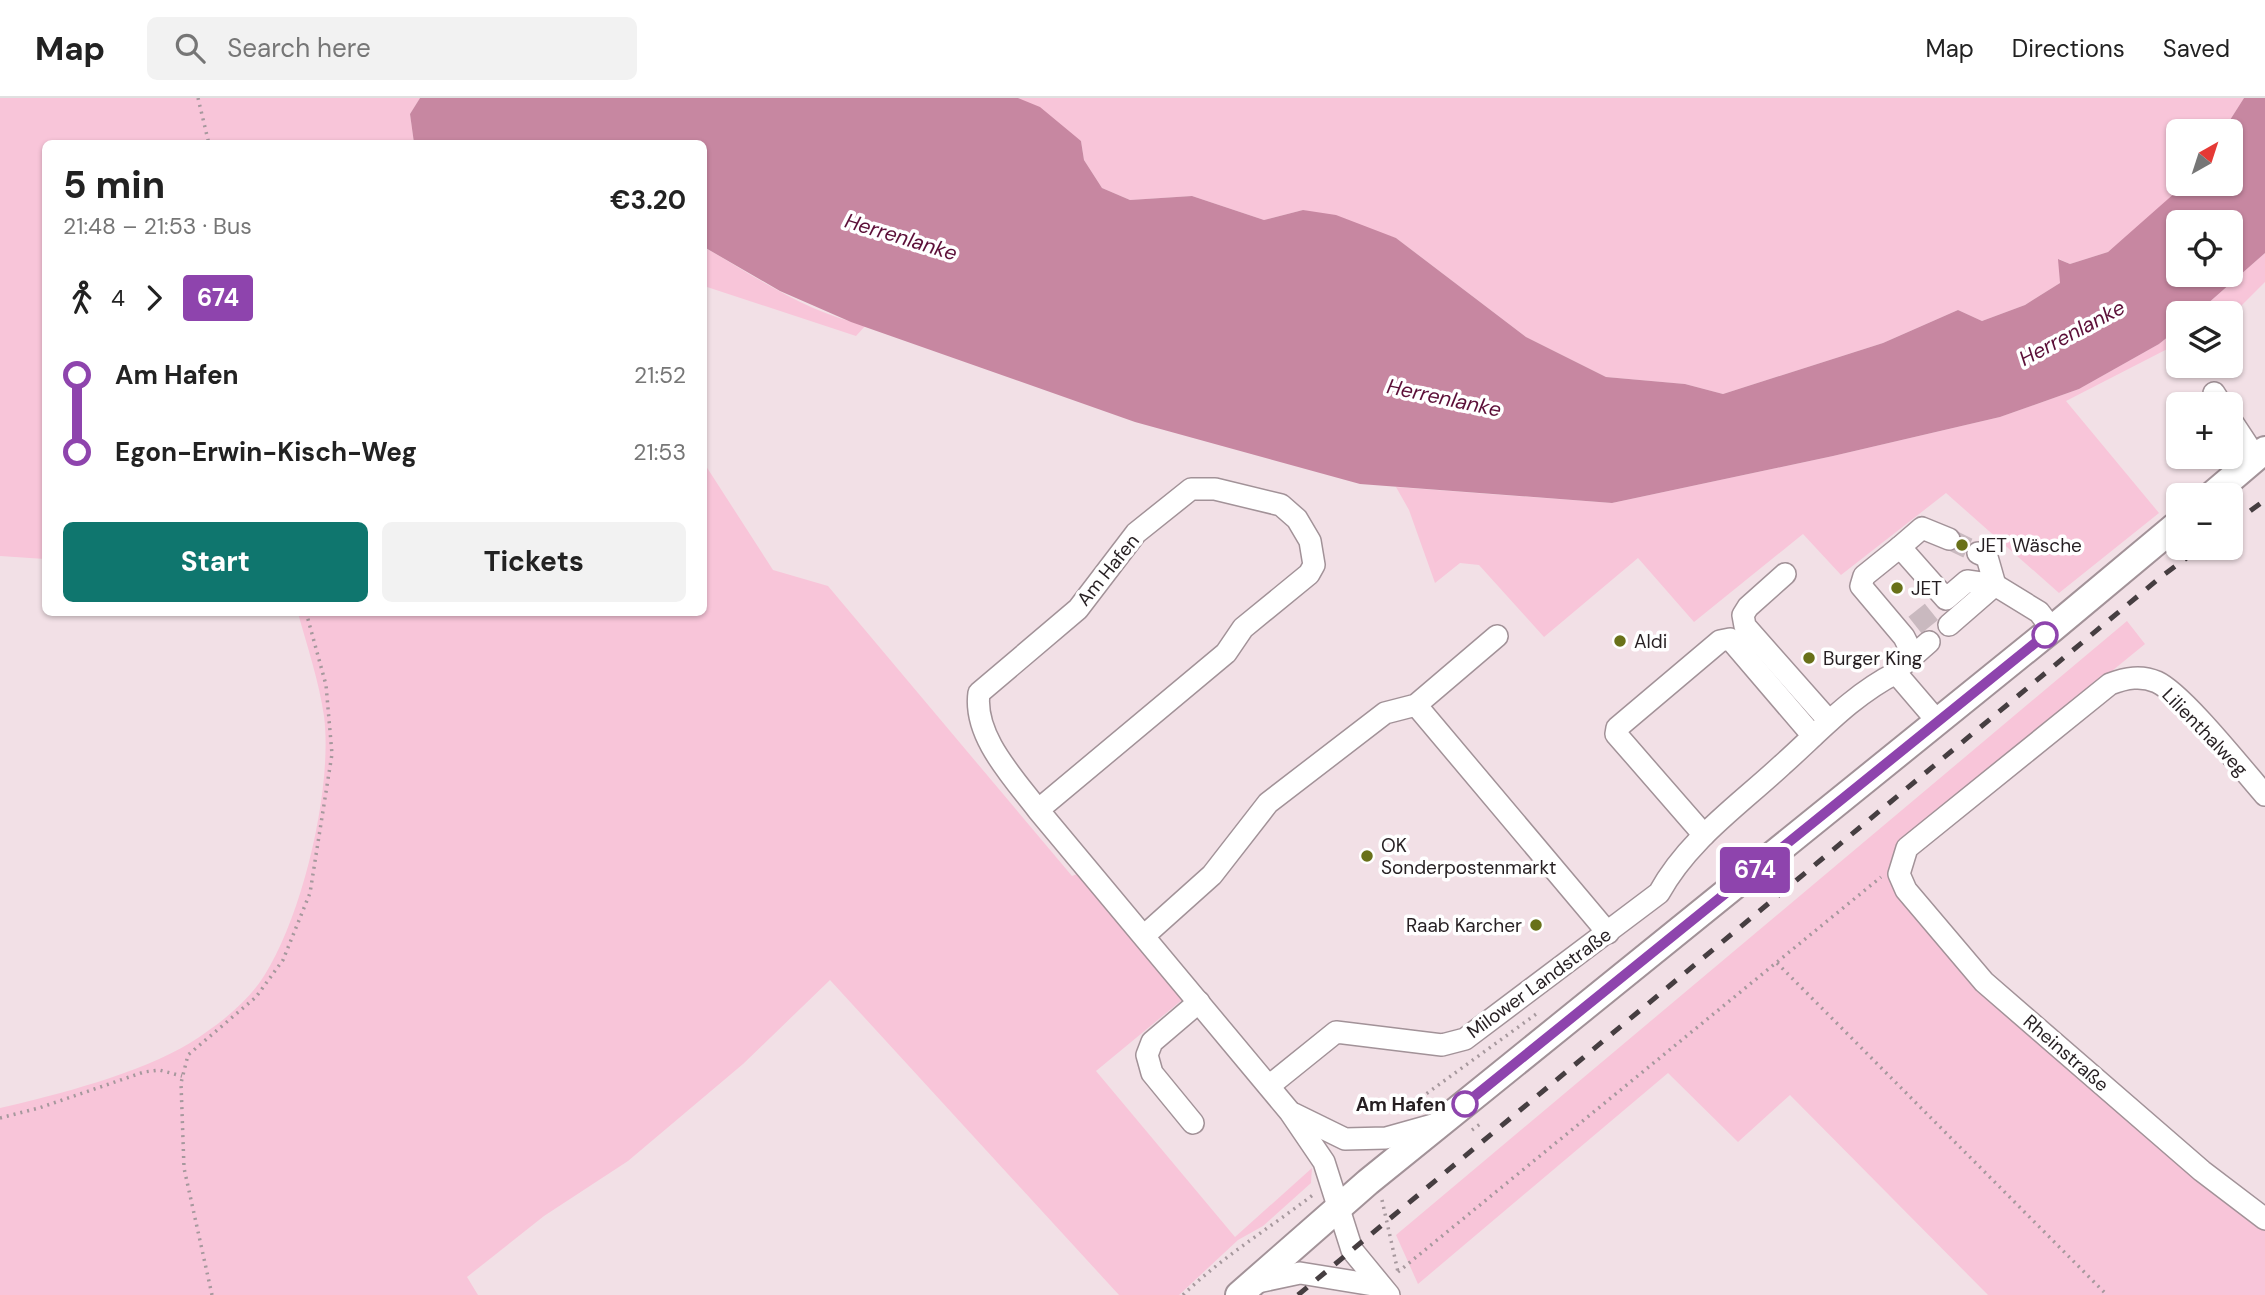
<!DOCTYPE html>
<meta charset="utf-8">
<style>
:root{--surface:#fff;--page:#f2f2f2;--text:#222;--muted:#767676;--line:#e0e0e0;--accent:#0f766e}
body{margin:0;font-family:"DM Sans",sans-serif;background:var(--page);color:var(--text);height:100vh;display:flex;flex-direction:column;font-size:26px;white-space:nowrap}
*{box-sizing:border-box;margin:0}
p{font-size:23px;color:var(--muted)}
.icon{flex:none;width:38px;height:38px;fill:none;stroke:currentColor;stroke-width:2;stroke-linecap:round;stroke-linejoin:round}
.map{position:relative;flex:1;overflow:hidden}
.panel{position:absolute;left:42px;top:42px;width:665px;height:476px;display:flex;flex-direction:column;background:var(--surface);border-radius:10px;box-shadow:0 2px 5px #0004}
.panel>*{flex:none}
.badge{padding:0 14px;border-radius:5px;font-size:24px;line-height:46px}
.needle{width:46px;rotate:39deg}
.buttons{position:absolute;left:2166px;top:21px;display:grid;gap:14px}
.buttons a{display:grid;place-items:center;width:77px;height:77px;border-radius:10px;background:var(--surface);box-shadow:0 2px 5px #0004;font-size:35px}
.map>.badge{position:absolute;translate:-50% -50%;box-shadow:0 0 0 4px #fff}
.legs{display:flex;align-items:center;gap:10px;height:77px;padding:0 21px;font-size:23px}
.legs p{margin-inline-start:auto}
.summary{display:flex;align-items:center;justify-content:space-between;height:119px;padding:0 21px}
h1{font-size:38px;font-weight:700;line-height:52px}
.primary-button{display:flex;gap:14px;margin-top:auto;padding:14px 21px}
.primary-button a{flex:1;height:80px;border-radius:10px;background:var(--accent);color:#fff;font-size:28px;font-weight:700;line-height:80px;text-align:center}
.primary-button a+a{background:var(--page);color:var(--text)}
ul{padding:0 21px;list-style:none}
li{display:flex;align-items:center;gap:24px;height:77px;font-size:26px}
li i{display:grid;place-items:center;width:10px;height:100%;margin:0 9px;background:currentColor}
li i::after{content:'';width:18px;height:18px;margin:-9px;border:5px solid;border-radius:50%;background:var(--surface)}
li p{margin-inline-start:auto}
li:first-child i{background:linear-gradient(#0000 50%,currentColor 0)}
li:last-child i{background:linear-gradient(currentColor 50%,#0000 0)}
header{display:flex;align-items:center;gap:42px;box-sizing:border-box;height:98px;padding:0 35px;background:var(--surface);border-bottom:2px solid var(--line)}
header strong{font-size:33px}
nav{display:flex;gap:38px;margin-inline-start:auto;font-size:24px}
.search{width:490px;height:63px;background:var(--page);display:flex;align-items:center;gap:18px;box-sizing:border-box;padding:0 24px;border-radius:10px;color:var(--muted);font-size:26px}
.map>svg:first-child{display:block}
</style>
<header>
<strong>Map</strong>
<div class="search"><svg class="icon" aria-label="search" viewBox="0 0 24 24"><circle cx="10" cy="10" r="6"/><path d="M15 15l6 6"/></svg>Search here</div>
<nav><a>Map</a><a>Directions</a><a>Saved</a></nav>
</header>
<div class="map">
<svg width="2265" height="1197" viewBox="0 0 2265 1197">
<rect width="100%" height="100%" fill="#f2e0e6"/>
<g fill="#f8c5d9">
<polygon points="0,0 420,0 410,16 414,45 46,46 45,461 0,458"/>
<polygon points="1018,0 2244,0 2223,33 2179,33 2179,86 2185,86 2176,97 2108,154 2070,166 2059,161 2060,185 2025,207 1982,223 1958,212 1883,245 1723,296 1685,286 1606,279 1526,239 1396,140 1303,112 1264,122 1192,98 1130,102 1102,90 1084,62 1081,43"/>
<path d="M704 149C754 178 809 216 866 227L856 238 704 188Z"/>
<polygon points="2265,155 2265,184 2231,218 2197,215"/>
<polygon points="2179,230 2179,245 2066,303 2159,415 2059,495 1946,395 1841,477 1803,436 1694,524 1638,460 1544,539 1479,467 1460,465 1435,485 1409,412 1396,389 1612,405 1833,358 2000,319 2079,291 2159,246"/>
<path d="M704 365 773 472 828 488 1072 778 1077 776 1182 902 1096 973 1235 1139 1312 1070 1311 1085 1263 1128 1238 1142 1179 1197H1119L830 882 743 966 628 1063 544 1118 467 1179 478 1197H0V1010C57 997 141 975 190 945 217 928 247 905 264 878 303 817 333 689 324 618 319 583 307 548 298 515L704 514Z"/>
<polygon points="2127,523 2145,546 1905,742 1901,795 2265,1130 2265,1197 1988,1197 1790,997 1738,1044 1668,975 1418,1186 1396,1137"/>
</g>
<path fill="#c787a1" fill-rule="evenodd" d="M420 0H1018L1040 9 1081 43 1084 62 1102 90 1130 102 1192 98 1264 122 1303 112 1336 117 1396 140 1526 239 1606 279 1685 286 1723 296 1883 245 1958 212 1982 223 2025 207 2060 185 2058 161 2070 166 2108 154 2185 86H2231V33H2223L2244 0H2265V155L2197 215H2179V230L2159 246 2079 291 2000 319 1833 358 1612 405 1360 386 1135 324 851 224 780 193 704 149V46L414 45 410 16ZM2179 124H2231V177H2179Z"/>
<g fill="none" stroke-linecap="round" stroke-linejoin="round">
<g stroke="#c9b9bf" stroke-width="21" stroke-dasharray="21 10" stroke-linecap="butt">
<polyline points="1949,441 1978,455"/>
<polyline points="1915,527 1935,511"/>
</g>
<g stroke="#a29298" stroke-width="24">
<g id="minor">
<polyline points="2214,295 2221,306"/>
<polyline points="2231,322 2256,360"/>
<polyline points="1900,449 1922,430 1949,441"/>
<polyline points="1785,476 1748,509 1743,517 1745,528 1829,623"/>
<polyline points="1949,527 1995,487 2039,514 2052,531"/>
<polyline points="1913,557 1904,539 1861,488 1864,478 1900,449 1946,501 1967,483 1995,487 1987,459 1978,455"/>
<polyline points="1904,566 1929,544"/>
<polyline points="1416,607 1608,835"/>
<path d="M2265 697C2243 672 2183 596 2157 584 2141 577 2126 580 2110 586L1907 750 1899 776 1906 792 1984 884 2202 1073 2265 1121"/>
<path d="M1038 712C1013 679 973 638 979 595L1078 511 1136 435 1191 391H1215L1281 407 1297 421 1310 443 1314 467 1309 476 1243 530 1226 555 1038 712 1290 1014 1324 1064 1352 1152 1389 1197"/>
<polyline points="1704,737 1616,636 1617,630 1720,543 1730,541 1813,638"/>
<polyline points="1145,837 1212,777 1268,705 1385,615 1416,607 1497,538"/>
<path d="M1269 988 1336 934 1442 947 1465 941 1659 795C1688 742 1739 707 1782 667 1818 635 1852 597 1896 575L1938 624"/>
<polyline points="1294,1016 1345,1041 1386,1040 1436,1026"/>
<polyline points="1193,1025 1152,975 1147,957 1152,944 1199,904"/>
<polyline points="1253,1185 1300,1175 1380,1188"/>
</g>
</g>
<g stroke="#a29298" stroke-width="30">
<g id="major">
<polyline points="2212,397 2265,352"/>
<polyline points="1239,1197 1368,1084 2052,531 2179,425"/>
</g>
</g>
<g stroke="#a6989d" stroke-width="3.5" stroke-dasharray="2 5" stroke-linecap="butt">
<polyline points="198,0 209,46"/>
<polyline points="1777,865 2107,1197"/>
<polyline points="1404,1012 1539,914"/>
<polyline points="0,1020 39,1010 144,974 159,972 182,978"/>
<polyline points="1472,1032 1480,1026"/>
<polyline points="1382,1102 1398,1174"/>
<polyline points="1398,1174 1881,779"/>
<polyline points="212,1197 184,1070 181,985 188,957 256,899 283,862 310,795 332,656 326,587 306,514"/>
<path d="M1183 1197C1223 1158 1270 1130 1314 1096"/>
</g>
<use href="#minor" stroke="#fff" stroke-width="21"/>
<use href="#major" stroke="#fff" stroke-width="26"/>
<g stroke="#463e41" stroke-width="5" stroke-dasharray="12 12" stroke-linecap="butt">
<polyline points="2231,427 2265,402"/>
<polyline points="1298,1197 2162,478 2200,450"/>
</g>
</g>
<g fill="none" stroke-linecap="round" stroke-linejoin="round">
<g stroke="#fff" stroke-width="16">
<polyline id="line-1" points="1465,1006 2045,537"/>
</g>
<use href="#line-1" stroke="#8e44ad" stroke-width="10"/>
</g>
<g fill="#697119" stroke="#fff" stroke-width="2.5">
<circle cx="1962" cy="447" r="7"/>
<circle cx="1897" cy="490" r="7"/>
<circle cx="1620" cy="543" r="7"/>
<circle cx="1809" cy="560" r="7"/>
<circle cx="1367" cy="758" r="7"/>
<circle cx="1536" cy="827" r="7"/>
</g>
<g fill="#fff" stroke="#8e44ad" stroke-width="3.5">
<circle cx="2045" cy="537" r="12"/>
<circle cx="1465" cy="1006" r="12"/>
</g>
<g text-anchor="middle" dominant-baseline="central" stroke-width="7" stroke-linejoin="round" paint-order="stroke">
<g font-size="19" fill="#261f22" stroke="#fff" text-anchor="start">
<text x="1976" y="447">JET Wäsche</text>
<text x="1911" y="490">JET</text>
<text x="1634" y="543">Aldi</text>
<text x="1823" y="560">Burger King</text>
<text x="1381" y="747">OK<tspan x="1381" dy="22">Sonderpostenmarkt</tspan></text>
<text x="1522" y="827" text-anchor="end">Raab Karcher</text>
</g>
<g font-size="19" fill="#261f22" stroke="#fff">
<text transform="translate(1108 472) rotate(-51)">Am Hafen</text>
<text transform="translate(2205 634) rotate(46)">Lilienthalweg</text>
<text transform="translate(1539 885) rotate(-36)">Milower Landstraße</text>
<text transform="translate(2066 955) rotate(41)">Rheinstraße</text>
</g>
<g font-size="19" font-weight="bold" fill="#261f22" stroke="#fff" text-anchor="end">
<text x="1446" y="1006">Am Hafen</text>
</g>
<g font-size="21" font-style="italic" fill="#5c0f38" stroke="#fff">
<text transform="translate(901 139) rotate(17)">Herrenlanke</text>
<text transform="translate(2072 235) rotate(-28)">Herrenlanke</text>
<text transform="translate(1444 300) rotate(12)">Herrenlanke</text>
</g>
</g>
</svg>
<div class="buttons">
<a><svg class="needle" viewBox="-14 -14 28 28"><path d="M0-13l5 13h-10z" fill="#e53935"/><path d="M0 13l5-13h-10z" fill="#767676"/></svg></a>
<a><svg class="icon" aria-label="locate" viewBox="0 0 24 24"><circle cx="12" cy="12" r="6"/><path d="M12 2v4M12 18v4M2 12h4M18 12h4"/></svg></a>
<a><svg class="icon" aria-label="layers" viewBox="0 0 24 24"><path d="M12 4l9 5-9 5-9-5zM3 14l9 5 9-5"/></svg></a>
<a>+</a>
<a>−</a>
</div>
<b class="badge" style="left:1755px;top:772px;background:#8e44ad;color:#fff">674</b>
<section class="panel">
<div class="summary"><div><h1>5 min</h1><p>21:48 – 21:53 · Bus</p></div><b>€3.20</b></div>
<div class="legs"><svg class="icon" aria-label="walk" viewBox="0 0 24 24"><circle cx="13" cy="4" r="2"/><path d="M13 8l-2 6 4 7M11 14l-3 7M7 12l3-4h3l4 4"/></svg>4<svg class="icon" aria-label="forward" viewBox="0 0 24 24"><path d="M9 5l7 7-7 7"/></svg><b class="badge" style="background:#8e44ad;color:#fff">674</b></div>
<ul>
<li><i style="color:#8e44ad"></i><b>Am Hafen</b><p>21:52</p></li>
<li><i style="color:#8e44ad"></i><b>Egon-Erwin-Kisch-Weg</b><p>21:53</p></li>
</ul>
<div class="primary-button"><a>Start</a><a>Tickets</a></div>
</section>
</div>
